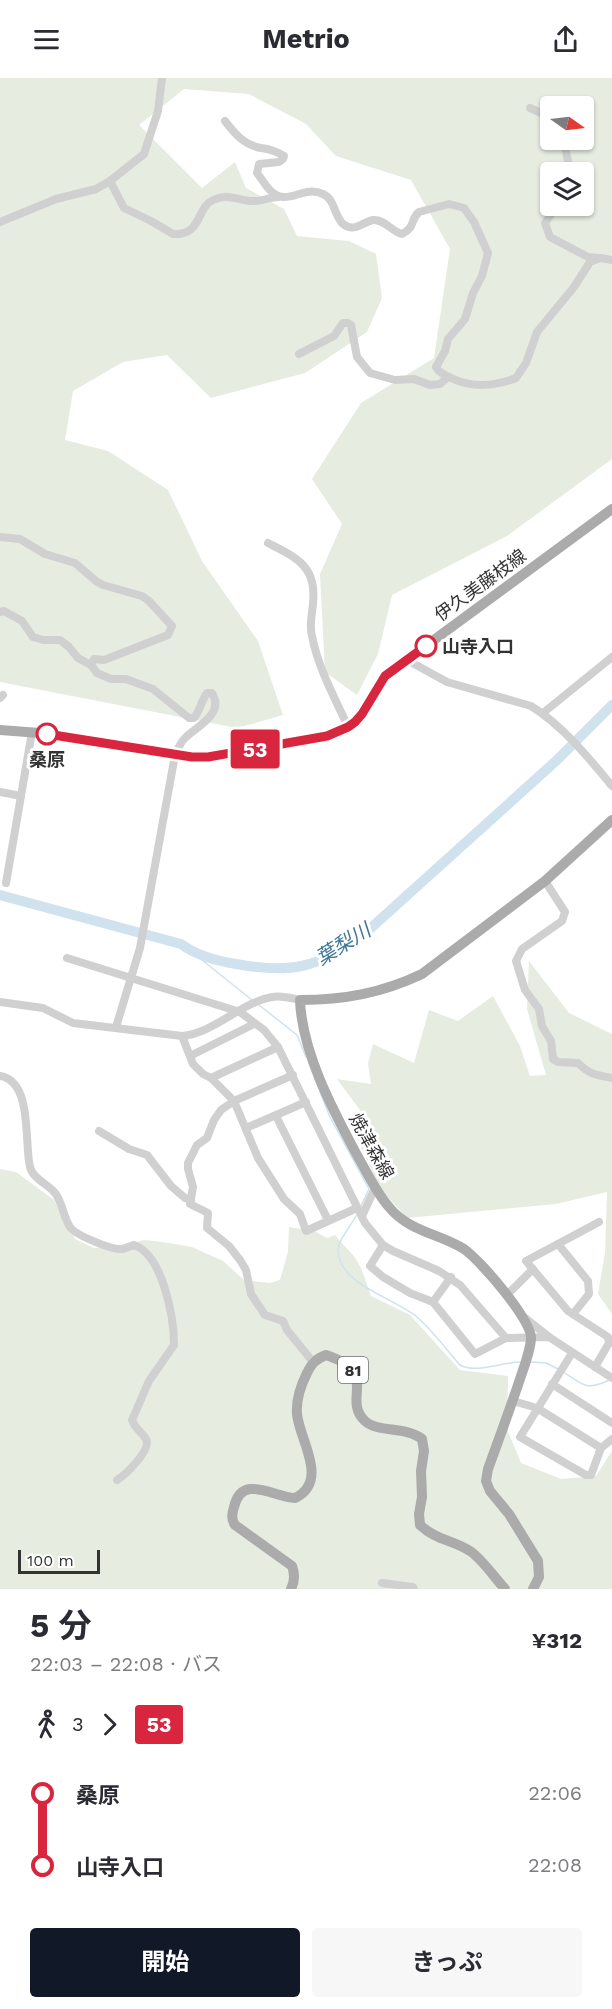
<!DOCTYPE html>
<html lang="ja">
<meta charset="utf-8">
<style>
:root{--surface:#fff;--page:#f7f7f7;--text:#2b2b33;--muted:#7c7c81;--accent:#111827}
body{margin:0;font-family:"Work Sans","Noto Sans JP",sans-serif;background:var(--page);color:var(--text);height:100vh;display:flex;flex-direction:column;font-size:22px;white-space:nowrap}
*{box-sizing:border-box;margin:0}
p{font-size:20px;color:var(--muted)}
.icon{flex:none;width:33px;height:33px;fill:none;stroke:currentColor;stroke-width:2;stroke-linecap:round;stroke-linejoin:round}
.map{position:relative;height:1511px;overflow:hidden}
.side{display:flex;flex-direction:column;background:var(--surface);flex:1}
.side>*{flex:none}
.badge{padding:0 12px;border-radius:4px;font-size:21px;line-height:39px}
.needle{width:39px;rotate:104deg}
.buttons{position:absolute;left:540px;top:18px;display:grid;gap:12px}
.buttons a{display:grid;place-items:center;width:54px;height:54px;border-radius:6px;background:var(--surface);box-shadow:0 2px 4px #0004;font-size:30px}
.scale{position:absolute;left:18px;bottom:15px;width:82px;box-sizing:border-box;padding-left:6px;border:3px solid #333;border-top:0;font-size:16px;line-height:21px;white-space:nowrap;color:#333;-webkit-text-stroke:4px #fff;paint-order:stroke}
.map>.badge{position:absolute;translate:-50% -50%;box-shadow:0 0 0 3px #fff}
.legs{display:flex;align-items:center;gap:9px;height:66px;padding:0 30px;font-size:20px}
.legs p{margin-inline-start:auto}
.summary{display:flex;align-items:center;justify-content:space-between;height:102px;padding:0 30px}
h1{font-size:33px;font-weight:700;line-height:45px}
.action{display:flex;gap:12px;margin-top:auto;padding:12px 30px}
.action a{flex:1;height:69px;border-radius:6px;background:var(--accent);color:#fff;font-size:24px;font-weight:700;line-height:69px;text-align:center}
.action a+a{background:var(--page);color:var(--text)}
ul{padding:0 30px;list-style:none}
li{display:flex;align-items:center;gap:21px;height:72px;font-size:22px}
li i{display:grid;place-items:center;width:9px;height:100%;margin:0 8px;background:currentColor}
li i::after{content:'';width:15px;height:15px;margin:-8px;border:4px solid;border-radius:50%;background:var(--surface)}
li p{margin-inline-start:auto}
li:first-child i{background:linear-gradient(#0000 50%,currentColor 0)}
li:last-child i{background:linear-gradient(currentColor 50%,#0000 0)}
header{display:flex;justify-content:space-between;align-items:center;height:78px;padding:0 30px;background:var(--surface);font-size:27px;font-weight:700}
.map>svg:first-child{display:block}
</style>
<header><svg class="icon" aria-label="menu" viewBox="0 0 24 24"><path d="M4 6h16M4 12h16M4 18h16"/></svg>Metrio<svg class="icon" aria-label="share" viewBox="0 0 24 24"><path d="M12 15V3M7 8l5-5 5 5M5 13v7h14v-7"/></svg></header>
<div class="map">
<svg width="612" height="1511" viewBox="0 0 612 1511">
<rect width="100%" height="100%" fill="#fff"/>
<g fill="#e6ecdf" fill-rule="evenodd">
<path d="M0 0H612V381L507 458 392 517 378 576 357 617 325 594 320 496 342 446 312 401 361 325 434 280 450 171 411 102 336 78 306 46 249 16 184 11 139 47 202 110 235 84 246 110 284 131 297 158 349 163 376 176 382 220 367 254 305 295 211 320 167 277 123 284 73 313 65 362 108 373 168 412 202 483 258 563 283 637 237 650 0 604ZM550 28H584V62H550ZM550 94H584V128H550Z"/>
<polygon points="529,883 569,935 612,956 612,1236 598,1216 605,1175 607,1114 556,1126 407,1140 381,1112 356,1058 360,1032 337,1001 371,1006 368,985 373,966 414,985 429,932 458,943 493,918 520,968 530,998 546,997 527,931"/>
<path d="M0 1091 16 1094 54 1122 75 1161 94 1170 117 1169 144 1162 163 1164 192 1169 223 1183 244 1202 270 1205 280 1202 288 1174 289 1149 314 1153 327 1160 335 1157C341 1165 346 1169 352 1176 362 1187 366 1205 371 1218L410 1237 460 1292 508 1298 507 1351 521 1385 561 1401 596 1398 612 1373V1511H0Z"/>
</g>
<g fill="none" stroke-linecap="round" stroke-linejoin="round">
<g stroke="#cfe2ee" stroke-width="1.5">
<polyline points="192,874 252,922"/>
<polyline points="259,927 297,957 306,979"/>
<polyline points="320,1014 330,1039 369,1111 361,1128"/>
<path d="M356 1138C351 1148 337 1163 338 1174 341 1208 395 1220 417 1239 433 1253 446 1271 460 1287 475 1296 503 1284 520 1284"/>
<polyline points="531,1284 546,1285 558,1291"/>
<path d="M565 1295C582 1307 588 1313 609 1302"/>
</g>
<path stroke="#cfe2ee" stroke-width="10" d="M0 817 181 866C197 878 217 883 236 886 290 896 318 890 362 858L557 682 612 627"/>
<g stroke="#d0d0d0" stroke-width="8">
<polyline points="530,30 550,39"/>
<path d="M225 43C235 56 244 67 261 70 270 71 276 73 284 78L283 81 279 84 259 86 257 95C261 100 264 105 268 110 287 132 301 106 323 116 335 121 334 138 343 146 355 155 362 144 373 142 385 141 392 154 402 156 416 149 410 141 419 134L449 126 464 130 474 144 488 175 482 198 473 215 465 241 448 261 445 273 436 289C439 295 445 297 451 300 472 310 493 309 516 300L526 285 537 254 574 209 590 184 600 180 612 182"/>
<polyline points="564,62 570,94"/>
<path d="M110 103 124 130 151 143 173 156C202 158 196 130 213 122 231 114 239 124 255 123 263 123 270 119 278 119"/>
<polyline points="557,128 545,145 550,159 588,179 597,180"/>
<polyline points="0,144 56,121 96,111 110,103 144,76 158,33 162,0"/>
<polyline points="299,276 334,258 343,245 348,245 351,247 357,279 370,295 395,302 414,301 430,307 440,306 448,299"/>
<polyline points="0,459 20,461 45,476 75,485 96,503 103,507 142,518 149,523 172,548 168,557 104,582 94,581 91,587"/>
<path d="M268 465C297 480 317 488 313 526 312 536 309 548 312 558 318 590 335 620 348 649"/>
<path d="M0 534 4 533 22 543 33 559 43 562H60L69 569 78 580 91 587 97 595 111 601H126L153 611 189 640H194C200 633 201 623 207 615H212C225 636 197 648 185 660 180 665 178 671 175 677L140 870 116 949"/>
<path d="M407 582 447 604 531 628C563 648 588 679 612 708"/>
<polyline points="0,620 3,617"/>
<polyline points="543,635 612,579"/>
<polyline points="0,714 21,718"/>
<path d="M545 803 565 834 562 843 522 871 516 883 525 912 539 931 542 948 551 963 553 981 558 984 578 985C590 997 596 997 612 1000"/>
<polyline points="6,805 32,654"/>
<polyline points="67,880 240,934 264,952 278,969 365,1145 383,1167 393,1173 439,1193 460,1207 506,1260"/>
<path d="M0 924 43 930 73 945 182 958C214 955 242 924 272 919 281 917 291 920 300 922"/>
<polyline points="182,958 193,986 203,996 211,1000 234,1023 258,1080 284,1121 300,1136 306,1153 357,1130"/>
<polyline points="190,978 254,946"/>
<polyline points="293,997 234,1023 221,1032 214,1042 207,1060 197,1067 188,1085 188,1091 193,1109 190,1126 208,1135 207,1150 229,1168 240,1182 246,1192 251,1216 265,1237 283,1243 287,1252 313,1284"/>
<path d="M0 998C33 1003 24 1065 30 1089 33 1101 48 1106 55 1115 63 1125 63 1139 70 1149 75 1157 112 1172 121 1171 125 1171 130 1168 134 1167 163 1177 174 1240 174 1267L149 1303 132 1342C135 1351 142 1354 146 1361 152 1372 125 1397 117 1402"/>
<polyline points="211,1000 278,969"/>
<polyline points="276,1038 328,1142"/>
<polyline points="246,1050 306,1024"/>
<polyline points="99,1053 129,1071 147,1077 171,1108 185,1120 191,1122"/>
<polyline points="362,1138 375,1110"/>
<polyline points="558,1166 588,1203 589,1216 573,1236"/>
<polyline points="383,1167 370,1188 383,1199 410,1215 433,1224 475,1276 506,1260 549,1259 612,1300"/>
<polyline points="507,1217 533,1191"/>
<polyline points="433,1224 451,1199"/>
<polyline points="525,1240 549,1259"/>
<polyline points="572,1275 520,1359 586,1397 591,1397 601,1370 612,1361"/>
<polyline points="595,1289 609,1265 608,1259 568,1233 526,1183 599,1144"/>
<polyline points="552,1306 612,1345"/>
<polyline points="513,1323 537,1330 601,1370"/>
<polyline points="382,1505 413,1509 414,1511"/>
</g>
<g stroke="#ababab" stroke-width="10">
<polyline points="0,652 40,655 192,679 208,679 327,658 348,649 355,644 362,636 385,598 612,431"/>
<path d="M291 1511C295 1503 295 1496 292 1488L235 1447C231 1441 232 1436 234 1429 242 1395 273 1419 295 1420 330 1403 299 1361 297 1336 296 1323 301 1307 307 1295 312 1285 316 1281 326 1277 381 1295 341 1320 365 1343 378 1355 406 1348 422 1361L424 1373 421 1393 422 1419 419 1436 420 1447C436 1462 453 1462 470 1473 483 1482 494 1499 505 1511"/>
<path d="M533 1511 539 1499 538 1483 509 1436 490 1413 486 1403 488 1391C499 1361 510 1331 520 1301 524 1289 530 1274 531 1261 532 1242 480 1182 464 1171 440 1156 408 1153 389 1129 376 1114 368 1096 358 1079 333 1032 302 975 300 922 344 922 382 915 422 896L545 803 612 742"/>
</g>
</g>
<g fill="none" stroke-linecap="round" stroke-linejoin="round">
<g stroke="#fff" stroke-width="14">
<polyline id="line-1" points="47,656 192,679 208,679 327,658 348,649 355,644 362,636 385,598 426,568"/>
</g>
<use href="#line-1" stroke="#d7263d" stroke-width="9"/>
</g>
<g fill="#fff" stroke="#d7263d" stroke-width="3">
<circle cx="426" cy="568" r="10"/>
<circle cx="47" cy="656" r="10"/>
</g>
<g text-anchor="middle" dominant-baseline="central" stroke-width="6" stroke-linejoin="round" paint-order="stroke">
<rect fill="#fff" stroke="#707070" stroke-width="1.5" x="338" y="1279" width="30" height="26" rx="4.5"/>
<g font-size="16" font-weight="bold" fill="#333">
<text x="353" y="1292">81</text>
</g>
<g font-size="18" fill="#333" stroke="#fff">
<text transform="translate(480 507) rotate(-36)">伊久美藤枝線</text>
<text transform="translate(372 1068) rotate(61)">焼津森線</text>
</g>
<g font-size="18" font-weight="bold" fill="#333" stroke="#fff" text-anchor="start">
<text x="442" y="568">山寺入口</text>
<text x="47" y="681" text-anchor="middle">桑原</text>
</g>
<g font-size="20" font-style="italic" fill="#3f7597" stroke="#fff">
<text transform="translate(343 866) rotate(-32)">葉梨川</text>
</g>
</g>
</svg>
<div class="buttons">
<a><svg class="needle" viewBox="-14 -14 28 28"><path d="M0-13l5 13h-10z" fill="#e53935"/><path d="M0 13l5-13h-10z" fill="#7c7c81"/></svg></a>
<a><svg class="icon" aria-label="layers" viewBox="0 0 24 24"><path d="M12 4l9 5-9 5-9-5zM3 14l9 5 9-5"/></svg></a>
</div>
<div class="scale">100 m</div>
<b class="badge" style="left:255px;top:671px;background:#d7263d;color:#fff">53</b>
</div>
<section class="side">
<div class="summary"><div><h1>5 分</h1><p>22:03 – 22:08 · バス</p></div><b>¥312</b></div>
<div class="legs"><svg class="icon" aria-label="walk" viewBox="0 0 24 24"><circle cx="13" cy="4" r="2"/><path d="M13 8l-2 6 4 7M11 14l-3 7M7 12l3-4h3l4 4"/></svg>3<svg class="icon" aria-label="forward" viewBox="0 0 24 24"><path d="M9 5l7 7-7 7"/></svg><b class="badge" style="background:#d7263d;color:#fff">53</b></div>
<ul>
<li><i style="color:#d7263d"></i><b>桑原</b><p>22:06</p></li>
<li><i style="color:#d7263d"></i><b>山寺入口</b><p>22:08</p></li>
</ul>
<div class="action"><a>開始</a><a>きっぷ</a></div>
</section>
